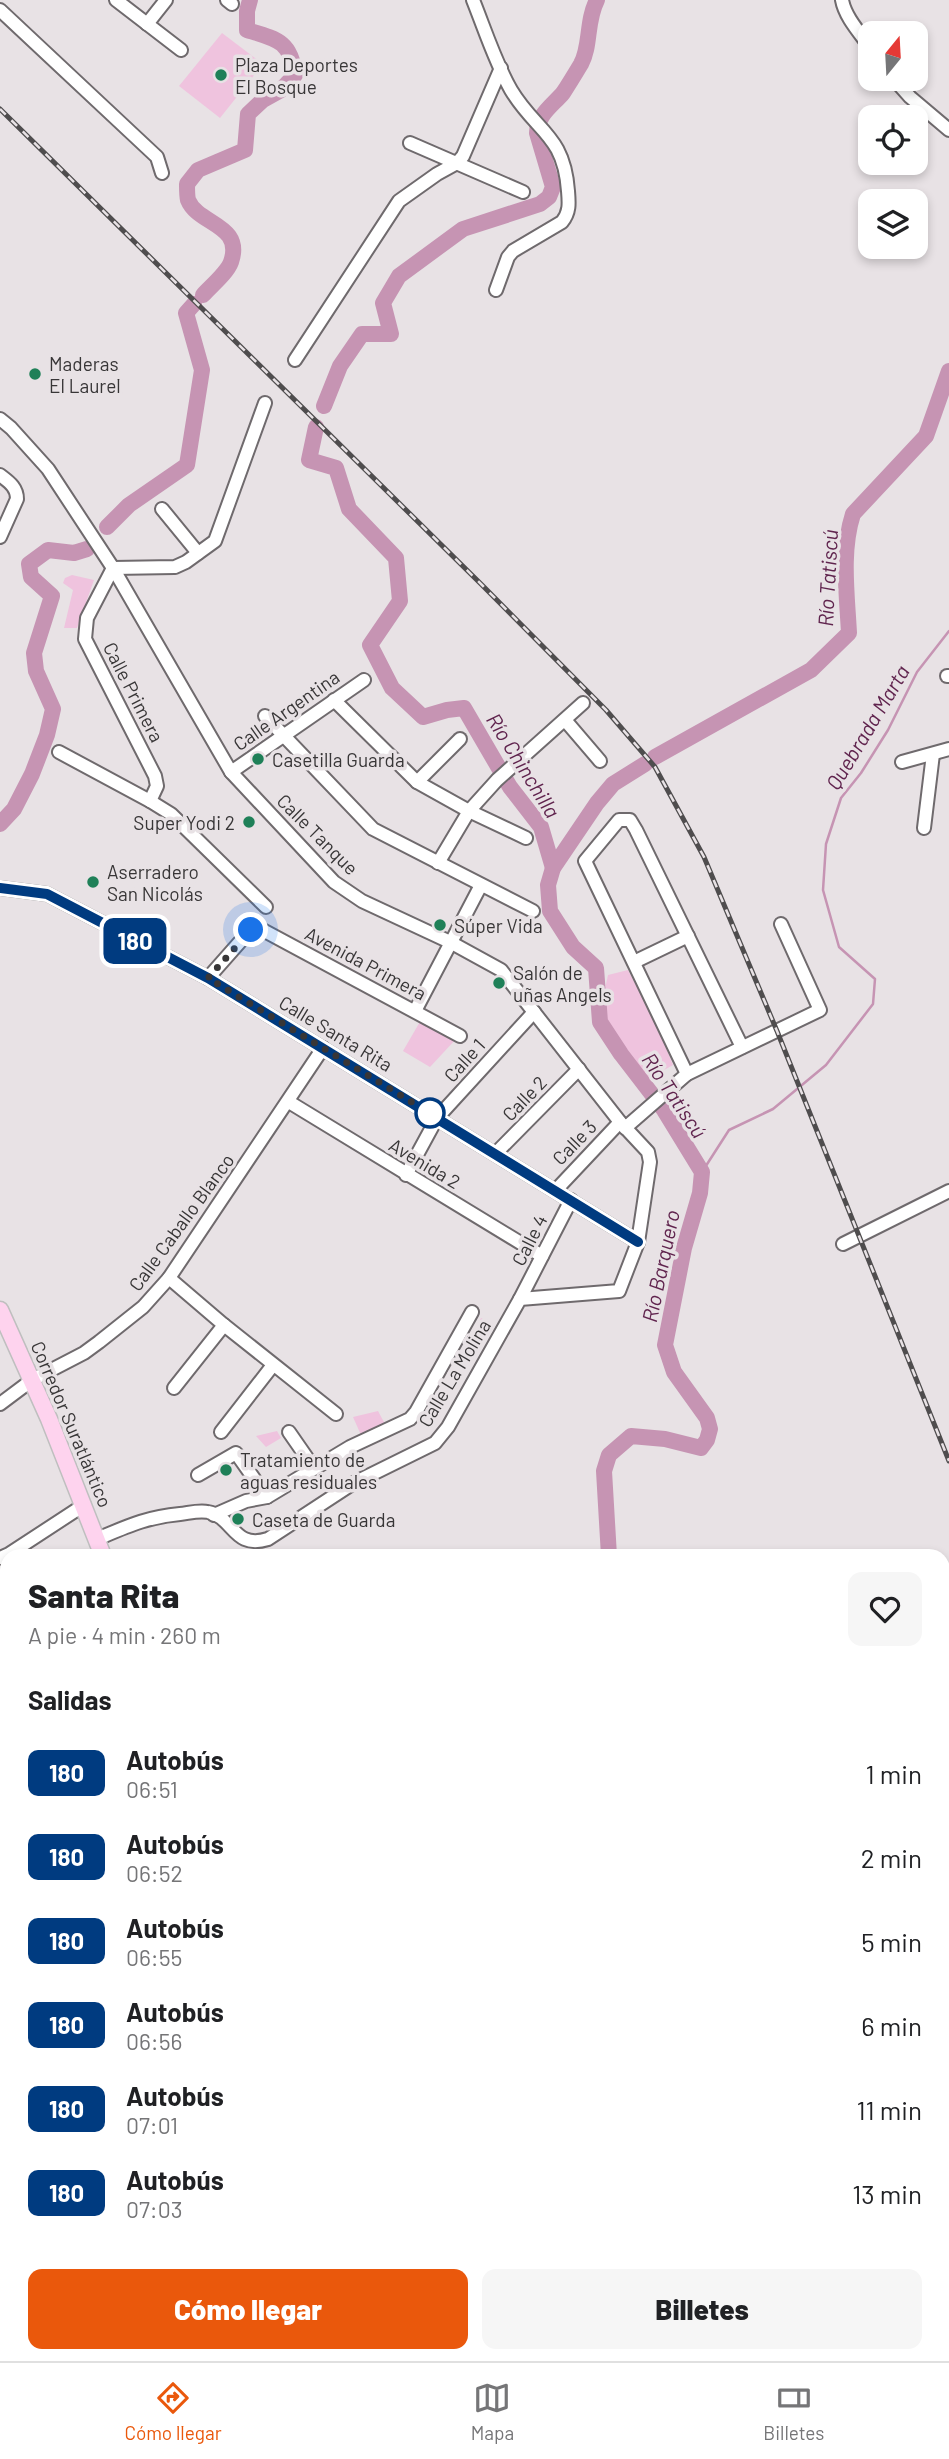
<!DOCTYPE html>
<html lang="es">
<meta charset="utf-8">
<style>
:root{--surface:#fff;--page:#f6f6f6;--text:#202124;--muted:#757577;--line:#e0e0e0;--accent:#ea580c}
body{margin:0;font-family:Barlow,sans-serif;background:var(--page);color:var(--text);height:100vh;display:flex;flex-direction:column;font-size:26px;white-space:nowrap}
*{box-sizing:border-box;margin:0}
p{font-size:23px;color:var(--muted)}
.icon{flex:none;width:38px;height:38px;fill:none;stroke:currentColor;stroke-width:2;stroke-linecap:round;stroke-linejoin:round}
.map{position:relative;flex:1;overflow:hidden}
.drawer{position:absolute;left:0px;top:1549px;width:950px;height:814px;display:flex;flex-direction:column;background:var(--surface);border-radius:21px 21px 0 0;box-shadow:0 4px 10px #0003}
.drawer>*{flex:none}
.badge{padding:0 14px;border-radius:10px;font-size:24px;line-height:46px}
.needle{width:46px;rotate:18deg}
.fabs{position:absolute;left:858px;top:21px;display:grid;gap:14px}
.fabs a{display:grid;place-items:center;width:70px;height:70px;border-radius:14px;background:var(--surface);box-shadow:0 4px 10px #0003;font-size:35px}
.you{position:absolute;width:35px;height:35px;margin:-18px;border:5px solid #fff;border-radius:50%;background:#1a73e8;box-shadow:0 0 0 10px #1a73e833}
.map>.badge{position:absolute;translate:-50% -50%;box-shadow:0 0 0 4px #fff}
h2{padding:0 28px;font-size:26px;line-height:63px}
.round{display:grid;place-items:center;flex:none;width:74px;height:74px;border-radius:14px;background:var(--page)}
.headline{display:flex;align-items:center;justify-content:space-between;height:119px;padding:0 28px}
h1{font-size:33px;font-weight:800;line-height:52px}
.action{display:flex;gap:14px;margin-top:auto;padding:14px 28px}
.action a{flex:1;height:80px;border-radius:14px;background:var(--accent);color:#fff;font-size:28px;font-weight:800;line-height:80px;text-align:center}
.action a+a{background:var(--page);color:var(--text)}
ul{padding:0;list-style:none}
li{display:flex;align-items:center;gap:21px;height:84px;padding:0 28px}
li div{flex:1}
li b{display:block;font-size:26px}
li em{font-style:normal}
li .badge{min-width:77px;font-weight:700;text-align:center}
.menu{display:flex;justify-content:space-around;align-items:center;height:98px;border-top:2px solid var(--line);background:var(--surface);font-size:19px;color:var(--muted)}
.menu a{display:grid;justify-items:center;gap:4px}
.menu .on{color:var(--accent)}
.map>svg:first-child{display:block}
</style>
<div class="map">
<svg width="949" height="2361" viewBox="0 0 949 2361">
<rect width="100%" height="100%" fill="#e8e2e5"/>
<g fill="#efc3de">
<polygon points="222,33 263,64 220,118 179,86"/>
<polygon points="72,575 94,580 77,628 64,628 73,590 63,583 65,578"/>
<polygon points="628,970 656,1023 673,1065 641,1083 597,1026 608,975"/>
<polygon points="421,1020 456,1039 430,1067 403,1051"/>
<polygon points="481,1318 494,1325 483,1344 472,1338"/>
<polygon points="378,1411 385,1424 361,1435 353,1417"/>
<polygon points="277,1431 281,1438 266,1447 256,1436"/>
<polygon points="0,1696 7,1698 7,1768 0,1791"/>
<polygon points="0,1895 7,1899 7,2126 0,2130"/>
<polygon points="949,2219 949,2253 943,2256 943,2223"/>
<polygon points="949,2269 949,2361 909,2361 908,2356 943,2356 943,2272"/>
<polygon points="7,2313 7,2356 52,2356 55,2361 0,2361 0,2340 4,2331"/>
<polygon points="117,2356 180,2356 186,2361 110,2361"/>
</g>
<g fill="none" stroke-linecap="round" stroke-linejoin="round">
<polyline stroke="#c694b3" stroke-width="2.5" points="702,1172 729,1130 773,1109 826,1065 873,1004 875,979 839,947 823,890 826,844 841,798 861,773 888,730 917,672 949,631"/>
<g stroke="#c694b3" stroke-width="16">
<path d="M203 295C211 286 227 273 231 262 244 224 198 225 188 200 187 196 187 188 187 184L198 170 245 150 248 114 263 100 281 90 295 75C291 41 277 39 247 30V11L250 0"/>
<path d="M324 406 340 366 362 334H391L383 303 399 276 463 229 540 204 549 197 553 187 537 133C537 115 552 106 563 93 569 84 575 74 581 64 591 46 586 21 597 0"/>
<polyline points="316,427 309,460 336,468 349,509 396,558 400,601 370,645 392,688 423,717 447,710 464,708 510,787 541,827 553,868"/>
<polyline points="107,527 129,505 187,465 202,370 186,313 194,304"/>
<path d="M655 757 811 670 849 633C847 594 841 551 853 514L926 436 949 371"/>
<polyline points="0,824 14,809 32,774 47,735 53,709 36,671 34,653 52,596 31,577 29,564 48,550 74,553 87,549"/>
<polyline points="609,1556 604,1471 609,1455 631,1436 665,1439 701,1448 707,1440 710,1429 707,1418 674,1372 665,1345 684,1248 700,1193 702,1172 664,1110 621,1054 600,1022 596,968 573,947 550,911 548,885 553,868 597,803 613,784 645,764"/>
<polyline points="943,2095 949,2090"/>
<polyline points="0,2290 7,2291"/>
<polyline points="65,2356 69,2361"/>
<polyline points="101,2361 109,2356"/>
<polyline points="625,2361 636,2356"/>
</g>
<g stroke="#6f6a6d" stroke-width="16">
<g id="minor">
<polyline points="116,0 181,50"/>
<polyline points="227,0 232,4"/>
<path d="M473 0C485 30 495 62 511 90 536 132 564 134 568 191 569 203 570 212 562 222L513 251 508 257 496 290"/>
<path d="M842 0C845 17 860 33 870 47"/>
<polyline points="0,10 157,157 162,173"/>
<polyline points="147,24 166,0"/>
<polyline points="894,79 910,97 949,130"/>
<polyline points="410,143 523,192"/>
<polyline points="295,360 399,201 437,174 457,163 463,156 501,68"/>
<path d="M0 419 11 428 48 469 113 568 231 772 334 882 362 901 450 942 501 970 620 1122 648 1152 650 1162 638 1242 619 1291 520 1299 448 1427 435 1443 352 1484 268 1539C233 1550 234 1517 208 1512 199 1510 189 1513 180 1514 147 1517 128 1526 97 1539"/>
<path d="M0 475C9 482 17 487 17 499L0 537"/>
<polyline points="162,509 198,553"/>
<polyline points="947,676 949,676"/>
<polyline points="334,700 417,782 469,811 526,838"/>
<polyline points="265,716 373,829 533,911"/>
<polyline points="565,720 600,761"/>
<polyline points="59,752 150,801 171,814 266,907"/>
<polyline points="902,762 949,749"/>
<polyline points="231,772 364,680"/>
<polyline points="417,782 460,739"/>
<polyline points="150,801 157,786 155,776 85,639 87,618 113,568 175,567 186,562 215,541 265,403"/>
<polyline points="924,828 933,754"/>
<polyline points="438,863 469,811 497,780 583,703"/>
<polyline points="0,888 47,894 208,978 638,1242"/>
<polyline points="634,962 688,936"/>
<polyline points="208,978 246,935 251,930 259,928 460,1036"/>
<polyline points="415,1011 481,885"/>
<polyline points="687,1074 585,861 619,820 630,820 636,830 742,1047"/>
<polyline points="289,1102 542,1256"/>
<polyline points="625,1128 687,1074 820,1010 781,924"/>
<polyline points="496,1153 579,1069"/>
<polyline points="406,1175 437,1118 534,1012"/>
<polyline points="556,1190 620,1122"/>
<polyline points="843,1244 949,1191"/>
<polyline points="169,1278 224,1325 336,1414"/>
<polyline points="520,1299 571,1200"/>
<polyline points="174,1388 224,1325"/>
<polyline points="0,1404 32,1380 84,1353 99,1342 143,1307 169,1278 323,1048"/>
<polyline points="221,1432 273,1365"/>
<polyline points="289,1432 314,1468"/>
<polyline points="198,1475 236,1453 267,1497"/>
<polyline points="214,1515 246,1501 267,1497 350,1447 410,1419 416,1412 472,1312"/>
<polyline points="0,1558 9,1554 84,1505"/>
<polyline points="0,2148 7,2143"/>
<polyline points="0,2252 7,2247"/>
<polyline points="943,2262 949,2259"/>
<polyline points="455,2356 461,2361"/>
<polyline points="857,2356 863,2361"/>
<polyline points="378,2361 382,2356"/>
<polyline points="817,2361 822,2356"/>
</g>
</g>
<g stroke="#bfbfbf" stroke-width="19">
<g id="major">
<polyline points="0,1310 49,1419 103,1556"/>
<polyline points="707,2356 710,2361"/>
</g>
</g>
<use href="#minor" stroke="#fff" stroke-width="12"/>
<use href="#major" stroke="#fed3ee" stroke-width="16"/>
<g stroke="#4f4d4e" stroke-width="5">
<polyline id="rail" points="0,109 482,585 606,710 655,767 704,857 777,1031 949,1461"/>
</g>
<use href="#rail" stroke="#e8e2e5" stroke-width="2.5" stroke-dasharray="8" stroke-linecap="butt"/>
</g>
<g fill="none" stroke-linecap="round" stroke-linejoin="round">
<g stroke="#fff" stroke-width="16">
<polyline id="line" points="0,888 47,894 208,978 638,1242"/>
</g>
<use href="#line" stroke="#003b80" stroke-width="10"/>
<polyline stroke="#383637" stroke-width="7" stroke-dasharray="0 12.6" points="251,930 208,978 438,1118 430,1113"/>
</g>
<g fill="#1f8058" stroke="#e8e2e5" stroke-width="2.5">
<circle cx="221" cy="75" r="7"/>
<circle cx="35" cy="374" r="7"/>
<circle cx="258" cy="759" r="7"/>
<circle cx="249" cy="822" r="7"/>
<circle cx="93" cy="882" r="7"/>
<circle cx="440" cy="925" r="7"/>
<circle cx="499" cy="983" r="7"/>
<circle cx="226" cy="1470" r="7"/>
<circle cx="238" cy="1519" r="7"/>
</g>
<circle fill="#fff" stroke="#003b80" stroke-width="3.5" cx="430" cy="1113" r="14"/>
<g text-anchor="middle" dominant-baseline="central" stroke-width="7" stroke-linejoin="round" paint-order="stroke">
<g font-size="19" fill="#383637" stroke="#e8e2e5" text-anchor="start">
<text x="235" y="64">Plaza Deportes<tspan x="235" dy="22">El Bosque</tspan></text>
<text x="49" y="363">Maderas<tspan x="49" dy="22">El Laurel</tspan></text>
<text x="272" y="759">Casetilla Guarda</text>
<text x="235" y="822" text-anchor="end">Super Yodi 2</text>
<text x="107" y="871">Aserradero<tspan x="107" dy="22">San Nicolás</tspan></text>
<text x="454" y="925">Súper Vida</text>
<text x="513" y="972">Salón de<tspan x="513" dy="22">uñas Angels</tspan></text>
<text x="240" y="1459">Tratamiento de<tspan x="240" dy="22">aguas residuales</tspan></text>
<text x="252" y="1519">Caseta de Guarda</text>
</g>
<g font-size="19" fill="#383637" stroke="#e8e2e5">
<text transform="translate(134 692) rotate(63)">Calle Primera</text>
<text transform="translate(286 710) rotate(-35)">Calle Argentina</text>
<text transform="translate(318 834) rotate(45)">Calle Tanque</text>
<text transform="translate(366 963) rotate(28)">Avenida Primera</text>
<text transform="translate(336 1033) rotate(31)">Calle Santa Rita</text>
<text transform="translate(464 1060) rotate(-48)">Calle 1</text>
<text transform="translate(524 1098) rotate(-46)">Calle 2</text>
<text transform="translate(574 1142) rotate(-46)">Calle 3</text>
<text transform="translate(425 1163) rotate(31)">Avenida 2</text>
<text transform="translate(181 1222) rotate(-54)">Calle Caballo Blanco</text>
<text transform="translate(529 1240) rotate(-63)">Calle 4</text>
<text transform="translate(454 1373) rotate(-59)">Calle La Molina</text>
<text transform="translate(72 1424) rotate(67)">Corredor Suratlántico</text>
</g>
<g font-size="21" font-style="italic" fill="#60244e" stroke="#e8e2e5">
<text transform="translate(827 578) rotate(-87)">Río Tatiscú</text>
<text transform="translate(867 727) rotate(-59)">Quebrada Marta</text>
<text transform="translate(524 765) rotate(58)">Río Chinchilla</text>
<text transform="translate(675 1095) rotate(56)">Río Tatiscú</text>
<text transform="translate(660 1266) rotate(-78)">Río Barquero</text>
</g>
</g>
</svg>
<div class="fabs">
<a><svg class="needle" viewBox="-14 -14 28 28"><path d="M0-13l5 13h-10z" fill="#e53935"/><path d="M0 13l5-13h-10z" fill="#757577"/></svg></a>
<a><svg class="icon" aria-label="locate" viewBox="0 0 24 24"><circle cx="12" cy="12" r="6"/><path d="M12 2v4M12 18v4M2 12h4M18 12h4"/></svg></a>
<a><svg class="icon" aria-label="layers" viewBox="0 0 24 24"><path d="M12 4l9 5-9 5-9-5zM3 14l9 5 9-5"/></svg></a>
</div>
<div class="you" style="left:251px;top:930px"></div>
<b class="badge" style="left:135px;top:941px;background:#003b80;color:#fff">180</b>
<section class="drawer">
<div class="headline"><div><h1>Santa Rita</h1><p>A pie · 4 min · 260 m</p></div><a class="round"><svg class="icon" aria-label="heart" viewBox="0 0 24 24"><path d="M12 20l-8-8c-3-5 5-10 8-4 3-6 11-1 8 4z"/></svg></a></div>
<h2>Salidas</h2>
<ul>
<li><span class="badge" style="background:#003b80;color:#fff">180</span><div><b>Autobús</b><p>06:51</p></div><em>1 min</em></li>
<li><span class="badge" style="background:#003b80;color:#fff">180</span><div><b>Autobús</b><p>06:52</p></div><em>2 min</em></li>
<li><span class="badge" style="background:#003b80;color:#fff">180</span><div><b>Autobús</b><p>06:55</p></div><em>5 min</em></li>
<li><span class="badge" style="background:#003b80;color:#fff">180</span><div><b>Autobús</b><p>06:56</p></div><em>6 min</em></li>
<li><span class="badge" style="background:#003b80;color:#fff">180</span><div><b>Autobús</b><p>07:01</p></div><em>11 min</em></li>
<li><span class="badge" style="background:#003b80;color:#fff">180</span><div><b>Autobús</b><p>07:03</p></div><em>13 min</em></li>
</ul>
<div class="action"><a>Cómo llegar</a><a>Billetes</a></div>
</section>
</div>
<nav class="menu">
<a class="on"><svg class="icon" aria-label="directions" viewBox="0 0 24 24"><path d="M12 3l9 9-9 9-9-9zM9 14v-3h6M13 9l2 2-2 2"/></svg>Cómo llegar</a>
<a><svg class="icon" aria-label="map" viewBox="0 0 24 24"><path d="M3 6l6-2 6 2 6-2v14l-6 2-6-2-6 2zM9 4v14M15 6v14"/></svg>Mapa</a>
<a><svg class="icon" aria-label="tickets" viewBox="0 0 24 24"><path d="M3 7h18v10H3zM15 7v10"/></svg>Billetes</a>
</nav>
